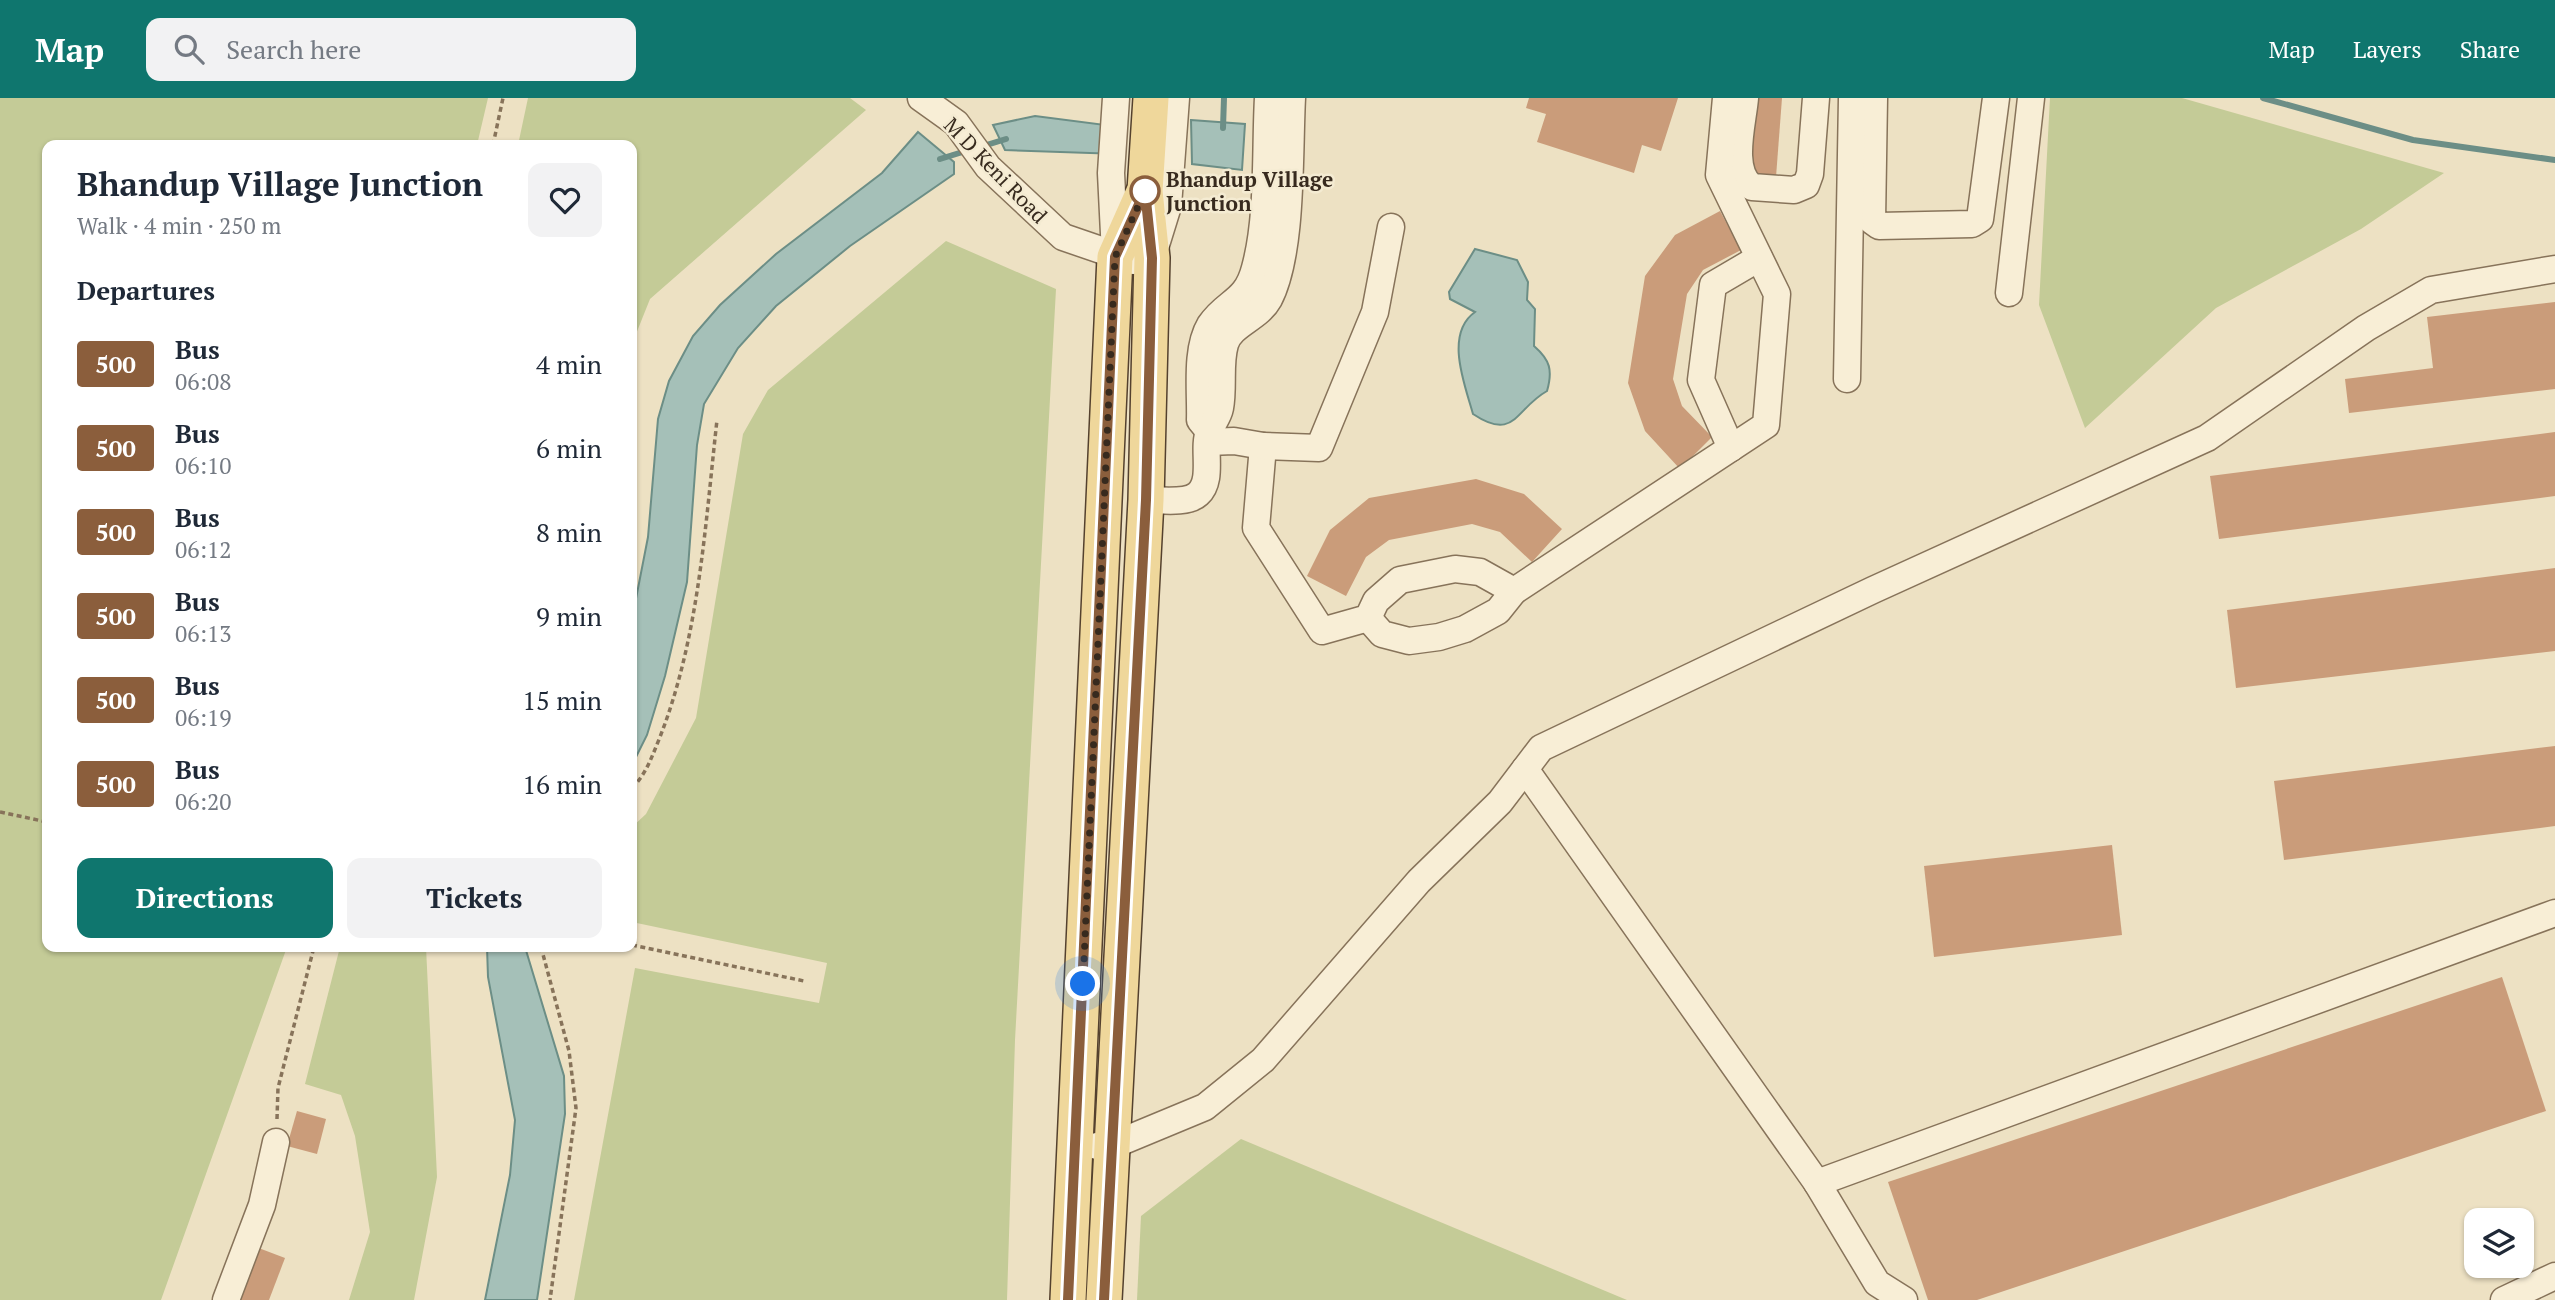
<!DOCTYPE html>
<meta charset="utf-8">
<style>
:root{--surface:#fff;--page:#f2f2f3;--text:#1f2937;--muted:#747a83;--accent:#0f766e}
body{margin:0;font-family:"PT Serif",serif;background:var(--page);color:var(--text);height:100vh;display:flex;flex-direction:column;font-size:26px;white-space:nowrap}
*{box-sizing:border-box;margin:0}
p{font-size:23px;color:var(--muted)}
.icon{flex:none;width:38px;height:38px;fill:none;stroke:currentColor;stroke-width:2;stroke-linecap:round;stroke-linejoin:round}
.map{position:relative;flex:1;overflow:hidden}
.sheet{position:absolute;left:42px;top:42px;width:595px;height:812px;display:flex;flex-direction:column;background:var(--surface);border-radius:14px;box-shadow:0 2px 5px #0004}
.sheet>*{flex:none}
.badge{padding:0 14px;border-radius:5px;font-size:24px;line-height:46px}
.controls{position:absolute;left:2464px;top:1110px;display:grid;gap:14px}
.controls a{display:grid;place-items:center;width:70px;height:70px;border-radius:14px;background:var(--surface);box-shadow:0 2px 5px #0004;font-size:35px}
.you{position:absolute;width:35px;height:35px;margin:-18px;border:5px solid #fff;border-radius:50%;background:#1a73e8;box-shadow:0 0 0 10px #1a73e833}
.map>.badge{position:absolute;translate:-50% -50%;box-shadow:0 0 0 4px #fff}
h2{padding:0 35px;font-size:26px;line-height:63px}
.round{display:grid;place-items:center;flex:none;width:74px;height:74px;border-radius:14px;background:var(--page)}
.overview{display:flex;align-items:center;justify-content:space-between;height:119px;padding:0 35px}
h1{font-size:33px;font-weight:800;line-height:52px}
.button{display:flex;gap:14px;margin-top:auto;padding:14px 35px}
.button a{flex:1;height:80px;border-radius:14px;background:var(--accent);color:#fff;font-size:28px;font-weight:800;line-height:80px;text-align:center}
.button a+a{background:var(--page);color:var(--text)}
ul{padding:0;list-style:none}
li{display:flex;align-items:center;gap:21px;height:84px;padding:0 35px}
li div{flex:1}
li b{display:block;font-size:26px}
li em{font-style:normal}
li .badge{min-width:77px;font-weight:700;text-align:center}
header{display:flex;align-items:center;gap:42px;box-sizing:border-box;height:98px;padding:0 35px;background:var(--accent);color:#fff}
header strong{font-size:33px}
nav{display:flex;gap:38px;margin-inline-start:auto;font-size:24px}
.search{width:490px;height:63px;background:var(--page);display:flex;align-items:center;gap:18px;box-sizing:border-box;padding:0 24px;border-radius:14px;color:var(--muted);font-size:26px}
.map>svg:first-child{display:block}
</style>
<header>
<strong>Map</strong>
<div class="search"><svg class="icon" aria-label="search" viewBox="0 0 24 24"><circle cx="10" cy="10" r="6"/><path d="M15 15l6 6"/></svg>Search here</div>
<nav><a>Map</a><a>Layers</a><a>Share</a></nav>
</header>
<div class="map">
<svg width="2555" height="1202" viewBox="0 0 2555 1202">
<rect width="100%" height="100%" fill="#ede1c3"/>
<g fill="#c4cb97">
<polygon points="0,0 488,0 477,47 47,47 47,849 287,849 161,1202 0,1202"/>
<polygon points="528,0 850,0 866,12 650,201 632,246 632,47 518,47"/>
<polygon points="2050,0 2182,0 2444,75 2361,131 2216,210 2085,330 2039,207"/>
<polygon points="946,143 1056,191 1015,942 1007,1202 574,1202 635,870 819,905 827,865 632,824 632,729 646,716 696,620 743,336 768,292"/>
<polygon points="340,849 426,849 437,1079 414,1202 349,1202 370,1134 355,1038 341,997 305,986"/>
<polygon points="1241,1041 1627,1202 1137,1202 1141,1118"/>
</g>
<g fill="#a5c0b8" stroke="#6c8e86" stroke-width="2">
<polygon points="1035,18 1121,29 1119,56 1005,52 993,27"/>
<polygon points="1191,22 1245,26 1242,72 1192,66"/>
<polygon points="918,34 954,64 954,76 850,148 776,208 738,250 704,306 697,347 687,484 665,578 647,637 632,667 632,521 648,439 658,321 669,283 693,238 720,207 776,156 882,75"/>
<path d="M1475 151 1517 162 1528 184 1527 202 1535 211 1534 248C1550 262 1553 272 1547 293 1515 311 1515 344 1473 316 1465 287 1444 236 1475 214L1450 201 1449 194Z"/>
<polygon points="487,849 525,849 564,978 565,1016 537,1202 485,1202 510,1077 515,1022 488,879"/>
</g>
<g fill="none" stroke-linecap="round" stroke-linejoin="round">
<g stroke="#6c8e86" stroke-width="6">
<polyline points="2263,0 2413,42 2555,62"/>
<polyline points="1223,30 1224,0"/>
<polyline points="980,49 1006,41"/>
<polyline points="940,61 969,52"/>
</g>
</g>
<g fill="#ca9c7a">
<polygon points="1529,0 1678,0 1661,53 1642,47 1634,75 1537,44 1546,16 1526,10"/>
<polygon points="1753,0 1782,0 1776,79 1747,77"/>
<polygon points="1720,113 1741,152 1703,172 1687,196 1673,281 1682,308 1712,339 1680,371 1645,333 1628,285 1645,178 1675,137"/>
<polygon points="2555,204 2555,291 2349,315 2345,281 2433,270 2427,219"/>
<polygon points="2555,334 2555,398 2219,441 2210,378"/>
<polygon points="1476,381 1524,396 1562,431 1532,464 1500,434 1472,426 1389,442 1366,459 1346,498 1307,478 1330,432 1369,400"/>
<polygon points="2555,470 2555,553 2236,590 2227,512"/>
<polygon points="2555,648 2555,728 2284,762 2274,683"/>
<polygon points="2112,747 2122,837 1934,859 1924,768"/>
<polygon points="2502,879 2546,1013 1977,1202 1928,1202 1888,1084"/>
<polygon points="297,1013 326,1021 317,1056 287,1048"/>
<polygon points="256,1149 285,1160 269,1202 239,1202"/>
</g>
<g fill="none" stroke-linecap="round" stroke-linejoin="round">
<g stroke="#87735a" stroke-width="29">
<g id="minor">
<polyline points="921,0 956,25 988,69 1063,139 1133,163"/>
<path d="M1745 0C1743 25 1729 72 1752 89L1794 92 1806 87 1810 76 1816 0"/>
<polyline points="1874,0 1872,123 1879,128 1972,126 1980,121 1996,0"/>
<polyline points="1155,150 1168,108 1176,0"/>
<polyline points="1115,156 1111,75 1116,0"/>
<polyline points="2009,195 2031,0"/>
<polyline points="1847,281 1852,0"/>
<path d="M1209 333 1200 322C1201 294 1195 252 1210 227 1227 202 1246 205 1255 170 1269 119 1265 53 1268 0"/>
<polyline points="1208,344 1234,343 1263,348 1256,430 1322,533 1368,520 1376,503 1400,482 1455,471 1480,474 1514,493"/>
<polyline points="1263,348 1319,350 1375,214 1391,129"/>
<polyline points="1731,350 1701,282 1713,187 1759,160"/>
<path d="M1146 402C1161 402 1187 406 1198 396 1214 382 1202 351 1209 334 1212 325 1218 320 1220 310 1224 289 1219 266 1225 246 1231 226 1258 221 1269 201 1293 155 1289 54 1292 0"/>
<polyline points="1368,520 1382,536 1409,543 1439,539 1465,531 1498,513 1514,493 1766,327 1777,196 1719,77 1726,0"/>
<polyline points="1525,671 1817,1085 1877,1185 1904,1202"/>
<polyline points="1097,1048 1111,1048 1205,1009 1263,962 1419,783 1500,704 1541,650 1873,492 2207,340 2366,230 2431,192 2555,171"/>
<polyline points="1817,1085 2555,815"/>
<polyline points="226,1202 262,1107 276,1044"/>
<polyline points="2504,1202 2555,1178"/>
</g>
</g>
<g stroke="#54412e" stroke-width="38">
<g id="major">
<polyline points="1068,1202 1115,159 1143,96"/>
<polyline points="1104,1202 1146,402 1152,160 1145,93 1151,0"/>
</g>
</g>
<g stroke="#87735a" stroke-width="3.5" stroke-dasharray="5 3.5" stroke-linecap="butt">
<polyline points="493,47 503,0"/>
<path d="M632 690C647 675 652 658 660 639 699 539 705 429 717 322"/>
<polyline points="0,714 47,724"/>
<polyline points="632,847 804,883"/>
<polyline points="541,849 569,953 576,1010 550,1202"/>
<polyline points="277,1021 278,990 314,849"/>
</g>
<use href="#minor" stroke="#f8eed6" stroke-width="26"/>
<use href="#major" stroke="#efd79b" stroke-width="35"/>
</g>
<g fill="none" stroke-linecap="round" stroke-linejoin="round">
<g stroke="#fff" stroke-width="16">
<polyline id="line" points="1068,1202 1115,159 1145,93 1152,160 1146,402 1104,1202"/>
</g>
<use href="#line" stroke="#8b5e3c" stroke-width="10"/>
<polyline stroke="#372a1e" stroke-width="7" stroke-dasharray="0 12.6" points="1083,886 1115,159 1145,93"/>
</g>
<circle fill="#fff" stroke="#8b5e3c" stroke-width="3.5" cx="1145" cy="93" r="14"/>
<g text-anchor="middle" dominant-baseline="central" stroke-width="5" stroke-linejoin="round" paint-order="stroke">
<g font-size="21" fill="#372a1e" stroke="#f4ebd2">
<text transform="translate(996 72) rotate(46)">M D Keni Road</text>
</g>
<g font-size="21" font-weight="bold" fill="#372a1e" stroke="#f4ebd2" text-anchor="start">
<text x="1166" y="81">Bhandup Village<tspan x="1166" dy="24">Junction</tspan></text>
</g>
</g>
</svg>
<div class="controls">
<a><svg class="icon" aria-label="layers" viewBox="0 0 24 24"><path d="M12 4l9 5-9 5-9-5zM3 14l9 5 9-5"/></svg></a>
</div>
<div class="you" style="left:1083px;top:886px"></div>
<section class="sheet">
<div class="overview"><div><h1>Bhandup Village Junction</h1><p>Walk · 4 min · 250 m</p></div><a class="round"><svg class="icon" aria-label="heart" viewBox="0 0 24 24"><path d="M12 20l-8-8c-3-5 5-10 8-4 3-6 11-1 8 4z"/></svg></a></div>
<h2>Departures</h2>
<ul>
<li><span class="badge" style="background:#8b5e3c;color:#fff">500</span><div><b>Bus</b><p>06:08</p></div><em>4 min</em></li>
<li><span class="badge" style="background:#8b5e3c;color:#fff">500</span><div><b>Bus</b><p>06:10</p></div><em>6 min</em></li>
<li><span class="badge" style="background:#8b5e3c;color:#fff">500</span><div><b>Bus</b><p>06:12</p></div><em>8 min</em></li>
<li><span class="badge" style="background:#8b5e3c;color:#fff">500</span><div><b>Bus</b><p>06:13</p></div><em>9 min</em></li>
<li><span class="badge" style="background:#8b5e3c;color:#fff">500</span><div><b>Bus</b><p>06:19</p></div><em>15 min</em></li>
<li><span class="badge" style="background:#8b5e3c;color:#fff">500</span><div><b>Bus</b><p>06:20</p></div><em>16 min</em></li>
</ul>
<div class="button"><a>Directions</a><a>Tickets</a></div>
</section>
</div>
